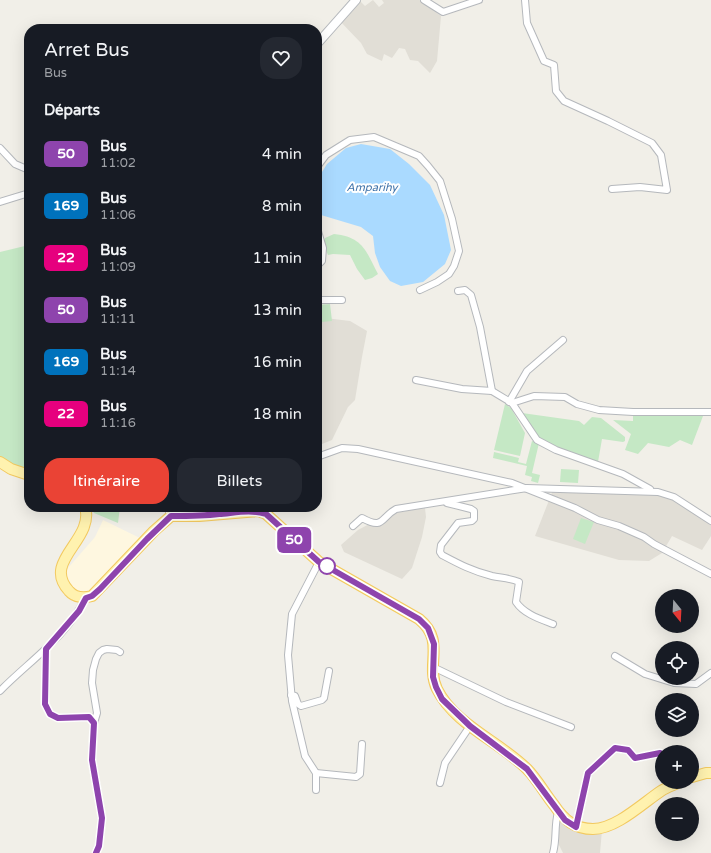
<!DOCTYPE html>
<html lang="fr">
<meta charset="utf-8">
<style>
:root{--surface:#171b24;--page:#242831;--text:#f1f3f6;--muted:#9ea1a6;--accent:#ea4335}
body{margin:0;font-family:"Varela Round",sans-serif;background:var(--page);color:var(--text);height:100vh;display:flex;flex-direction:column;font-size:15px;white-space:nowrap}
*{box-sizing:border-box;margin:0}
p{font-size:13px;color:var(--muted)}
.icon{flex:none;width:22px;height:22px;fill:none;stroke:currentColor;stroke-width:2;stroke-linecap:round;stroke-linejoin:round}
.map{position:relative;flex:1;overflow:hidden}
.side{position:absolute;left:24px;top:24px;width:298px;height:488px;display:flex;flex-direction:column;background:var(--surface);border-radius:16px;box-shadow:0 4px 16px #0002}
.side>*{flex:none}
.badge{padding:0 8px;border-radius:6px;font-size:14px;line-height:26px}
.needle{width:26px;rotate:162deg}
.controls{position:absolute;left:655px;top:589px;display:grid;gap:8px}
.controls a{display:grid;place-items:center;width:44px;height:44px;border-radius:50%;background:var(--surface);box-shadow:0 4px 16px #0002;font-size:20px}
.map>.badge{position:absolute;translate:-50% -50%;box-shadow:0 0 0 2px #fff}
h2{padding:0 20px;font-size:15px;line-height:36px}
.round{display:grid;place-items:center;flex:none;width:42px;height:42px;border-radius:16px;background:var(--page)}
.summary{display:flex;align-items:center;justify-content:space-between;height:68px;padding:0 20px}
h1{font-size:19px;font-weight:600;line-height:30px}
.action{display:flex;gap:8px;margin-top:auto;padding:8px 20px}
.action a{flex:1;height:46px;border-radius:16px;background:var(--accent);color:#fff;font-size:16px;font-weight:600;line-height:46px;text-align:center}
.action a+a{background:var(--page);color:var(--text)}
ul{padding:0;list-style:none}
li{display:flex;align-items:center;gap:12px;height:52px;padding:0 20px}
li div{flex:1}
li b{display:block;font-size:15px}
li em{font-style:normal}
li .badge{min-width:44px;font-weight:700;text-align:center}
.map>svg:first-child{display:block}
</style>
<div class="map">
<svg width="711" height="853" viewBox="0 0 711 853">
<rect width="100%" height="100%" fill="#f1efe8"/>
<polygon fill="#fef7e0" points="103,520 142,539 88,595 74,590 67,584 66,576 67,569 95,537"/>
<g fill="#e1ded6">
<polygon points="359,0 365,6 373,0 379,7 384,3 382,0 419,0 441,16 437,61 430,73 418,61 410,60 405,49 399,48 392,58 384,54 382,61 367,54 361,43 339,20"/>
<polygon points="317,317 350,321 367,331 362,357 355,400 348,407 332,440 317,446"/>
<polygon points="553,490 645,493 661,495 674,499 711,523 711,536 702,550 672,536 662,553 649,561 619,560 535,536"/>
<polygon points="425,508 426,517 422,537 412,568 402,579 344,552 341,545 358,530 388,514"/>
<polygon points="558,819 570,828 602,830 600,853 563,853 559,845"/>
</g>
<g fill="#c5e8c5">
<path d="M334 234C363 237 366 251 378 274L372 278 365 280 357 269 350 255 333 254 328 255 323 244 325 238Z"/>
<polygon points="29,245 29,471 18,468 0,456 0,252"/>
<polygon points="330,304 332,321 322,322 322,326 317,327 317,305"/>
<polygon points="505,404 511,408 525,433 520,456 494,450"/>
<polygon points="633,412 703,416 692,445 680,440 669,447 648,443 638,454 625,450 631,434 613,420 633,421"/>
<path d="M522 413 579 421 584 425 592 417 601 418 625 437V441L623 442 602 439 598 462C576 455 543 447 529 427 526 423 524 417 522 413Z"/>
<polygon points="532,441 539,443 532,473 540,475 538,483 531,481 532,477 525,475 527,466 493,458 494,452 519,458 518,462 526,464"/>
<polygon points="561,469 579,470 578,483 560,482"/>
<polygon points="90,507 120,507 118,523 94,513"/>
<polygon points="581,518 594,522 585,544 573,539"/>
</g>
<polygon fill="#aadaff" points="361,144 390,149 409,164 430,185 444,215 451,250 445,264 423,282 401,286 390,281 380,267 375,253 373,236 361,227 321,215 317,208 317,180 327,164 346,148"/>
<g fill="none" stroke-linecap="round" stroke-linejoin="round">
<g stroke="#b5b8bc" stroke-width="8">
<g id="minor">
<polyline points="424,0 443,12 479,0"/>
<polyline points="525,0 527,23 544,61 554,65 556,91 564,101 608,121 652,143 661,155 667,190 640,187 612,189"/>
<polyline points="0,148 15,164 29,170"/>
<polyline points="317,167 326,155 350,140 374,137 419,156 428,166 440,181 452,219 459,251 454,266 449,274 437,282 420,290"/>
<polyline points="0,202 29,193"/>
<polyline points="317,228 323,248 322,261 317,266"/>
<polyline points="458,291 465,290 471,295 480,327 492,391"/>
<polyline points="317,300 342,300"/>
<polyline points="416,380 462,389 492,391 512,403 537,440 556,450 623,474 650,489"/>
<polyline points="509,402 527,371 563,340"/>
<polyline points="512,403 534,396 565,397 577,404 599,410 633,412 711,412"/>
<polyline points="317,457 342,448 358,449 512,483 575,508 598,520 619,526 644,537 654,544 711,574"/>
<path d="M447 503 471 509 474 511V519L472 521 458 523 441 545 440 552 442 555C459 564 472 571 492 576 501 578 510 578 519 582L516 602C524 614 540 619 553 624"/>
<polyline points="167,507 171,516"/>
<path d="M353 526 362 518C384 530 380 518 396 509L527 488 658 492 674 497 711 521"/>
<polyline points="46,649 45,704 50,714 58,718 89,717 94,723"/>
<polyline points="615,656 645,674 674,683 696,684 711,673"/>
<polyline points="433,667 506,702 571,727"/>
<path d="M0 691C27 663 69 635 85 598"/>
<polyline points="291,695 295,696 298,704 301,706 322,700 324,698 329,671"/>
<polyline points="316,773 356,777 360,774 362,744"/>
<polyline points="440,783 445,763 470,726"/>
<polyline points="316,790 316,773 305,756 292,701 288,655 292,614 319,562"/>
<polyline points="576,827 588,773 615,748 628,750 635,758 660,753"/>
<polyline points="96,853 99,846 102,818 92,760 94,723 97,713 92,683 93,670 96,659 99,653 103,650 107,649 117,650 120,652"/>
<path d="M553 853C557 839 554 827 558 812"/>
</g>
</g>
<g stroke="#b5b8bc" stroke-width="10">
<polyline id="tertiary" points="317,44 356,0"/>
</g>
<g stroke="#f2c960" stroke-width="12">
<g id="primary">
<polyline points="0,462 11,469 29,475"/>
<path d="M85 507C95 540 41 561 69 591 75 598 85 598 92 596L154 531 171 516H199L258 511 266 514 319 562 419 619C446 641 425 664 437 689 454 724 500 742 527 769 537 779 545 794 554 805 564 820 575 829 593 829 616 829 643 803 661 791 667 787 674 785 680 782"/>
<polyline points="692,777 706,773 711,773"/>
</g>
</g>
<use href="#minor" stroke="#fff" stroke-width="6"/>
<use href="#tertiary" stroke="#fff" stroke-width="8"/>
<use href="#primary" stroke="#fff2af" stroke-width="10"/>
</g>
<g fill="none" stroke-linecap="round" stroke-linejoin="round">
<g stroke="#fff" stroke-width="9">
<path id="line" d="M96 853 99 846 102 818 92 760 94 723 89 717 58 718 50 714 45 704 46 649 79 611 86 598 92 596 100 589 147 539 171 516C187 516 203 516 219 514 234 513 251 509 266 514L319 562 419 619 428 628 434 644 433 677 436 687 442 699 470 726 527 769 565 820 576 827 588 773 615 748 628 750 635 758 660 753"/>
</g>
<use href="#line" stroke="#8e44ad" stroke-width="6"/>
</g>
<circle fill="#fff" stroke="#8e44ad" stroke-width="2" cx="327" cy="566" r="8"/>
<g text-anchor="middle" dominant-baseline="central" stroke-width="4" stroke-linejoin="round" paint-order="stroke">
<g font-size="11" font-style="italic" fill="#4174aa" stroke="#fff">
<text x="372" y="187">Amparihy</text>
</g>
</g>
</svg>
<div class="controls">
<a><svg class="needle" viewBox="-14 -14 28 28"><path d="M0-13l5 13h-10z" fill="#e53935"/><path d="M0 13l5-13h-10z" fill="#9ea1a6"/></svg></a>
<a><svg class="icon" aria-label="locate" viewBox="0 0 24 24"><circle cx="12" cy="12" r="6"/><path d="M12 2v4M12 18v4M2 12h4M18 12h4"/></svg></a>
<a><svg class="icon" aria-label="layers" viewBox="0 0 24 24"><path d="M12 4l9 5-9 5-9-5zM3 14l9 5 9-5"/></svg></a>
<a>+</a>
<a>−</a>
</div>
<b class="badge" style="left:294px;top:540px;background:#8e44ad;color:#fff">50</b>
<section class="side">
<div class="summary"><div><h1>Arret Bus</h1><p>Bus</p></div><a class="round"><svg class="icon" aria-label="heart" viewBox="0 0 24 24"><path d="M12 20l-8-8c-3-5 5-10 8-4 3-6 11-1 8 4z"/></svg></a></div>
<h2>Départs</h2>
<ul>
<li><span class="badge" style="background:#8e44ad;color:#fff">50</span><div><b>Bus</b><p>11:02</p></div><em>4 min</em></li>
<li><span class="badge" style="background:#0072bc;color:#fff">169</span><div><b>Bus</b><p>11:06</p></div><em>8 min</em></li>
<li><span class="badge" style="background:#e6007e;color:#fff">22</span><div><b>Bus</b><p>11:09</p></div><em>11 min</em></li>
<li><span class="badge" style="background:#8e44ad;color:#fff">50</span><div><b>Bus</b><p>11:11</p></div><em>13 min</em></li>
<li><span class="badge" style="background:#0072bc;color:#fff">169</span><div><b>Bus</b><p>11:14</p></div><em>16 min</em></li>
<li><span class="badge" style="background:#e6007e;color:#fff">22</span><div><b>Bus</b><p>11:16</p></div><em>18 min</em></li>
</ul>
<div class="action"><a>Itinéraire</a><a>Billets</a></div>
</section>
</div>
